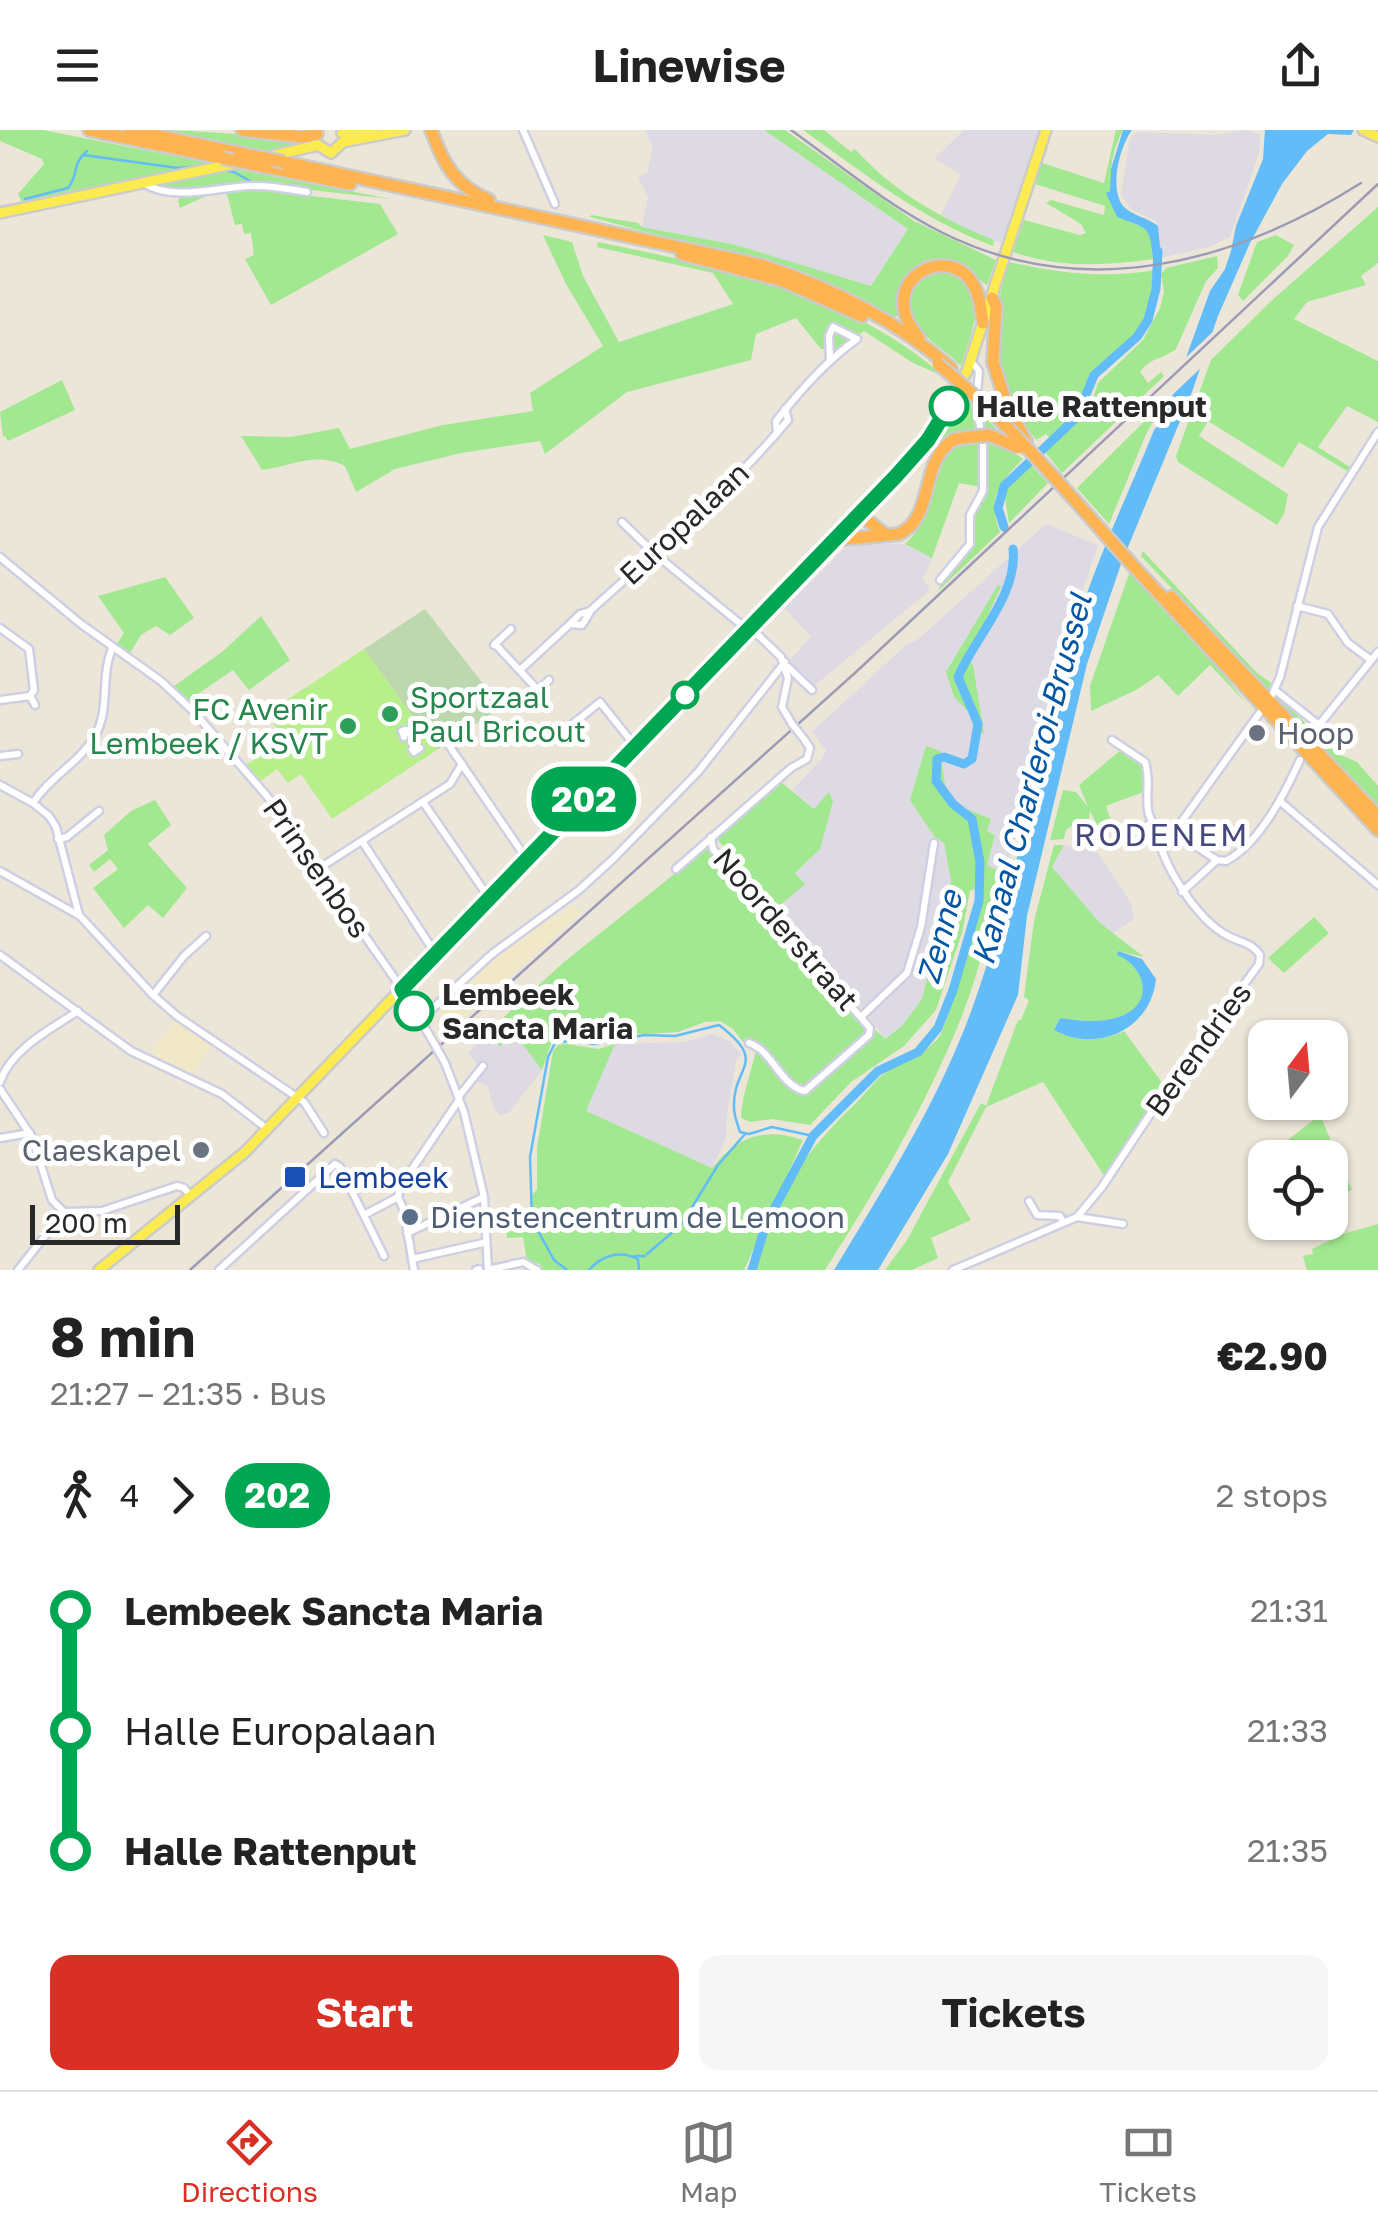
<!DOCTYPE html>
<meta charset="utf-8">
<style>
:root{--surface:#fff;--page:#f6f6f6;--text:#222;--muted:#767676;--line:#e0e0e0;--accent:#d93025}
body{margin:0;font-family:"Golos Text",sans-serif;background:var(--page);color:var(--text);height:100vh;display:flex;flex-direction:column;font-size:38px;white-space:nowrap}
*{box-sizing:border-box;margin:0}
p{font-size:32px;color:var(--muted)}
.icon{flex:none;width:55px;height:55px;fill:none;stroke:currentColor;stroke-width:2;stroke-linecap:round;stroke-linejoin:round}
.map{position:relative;height:1140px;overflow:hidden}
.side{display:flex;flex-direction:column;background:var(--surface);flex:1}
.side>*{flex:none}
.badge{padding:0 20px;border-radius:32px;font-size:35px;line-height:65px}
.needle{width:65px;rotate:16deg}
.fabs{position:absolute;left:1248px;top:890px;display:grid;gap:20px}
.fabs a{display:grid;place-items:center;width:100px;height:100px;border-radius:20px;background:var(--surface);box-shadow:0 2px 8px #0004;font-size:50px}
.scale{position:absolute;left:30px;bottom:25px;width:150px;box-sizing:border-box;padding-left:10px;border:5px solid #282828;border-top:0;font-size:28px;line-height:35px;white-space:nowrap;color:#282828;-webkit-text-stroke:8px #fff;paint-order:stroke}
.map>.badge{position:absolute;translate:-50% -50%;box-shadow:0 0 0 5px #fff}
.legs{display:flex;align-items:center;gap:15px;height:110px;padding:0 50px;font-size:32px}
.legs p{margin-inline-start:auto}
.head{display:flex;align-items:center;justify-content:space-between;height:170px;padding:0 50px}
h1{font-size:55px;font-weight:700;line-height:75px}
.cta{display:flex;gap:20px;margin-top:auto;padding:20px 50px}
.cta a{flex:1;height:115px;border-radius:20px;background:var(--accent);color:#fff;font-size:40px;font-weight:700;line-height:115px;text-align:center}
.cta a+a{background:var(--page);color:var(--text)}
ul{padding:0 50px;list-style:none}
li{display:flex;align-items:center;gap:35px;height:120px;font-size:38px}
li i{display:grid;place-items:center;width:15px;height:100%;margin:0 12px;background:currentColor}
li i::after{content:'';width:25px;height:25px;margin:-12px;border:8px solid;border-radius:50%;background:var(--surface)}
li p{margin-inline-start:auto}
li:first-child i{background:linear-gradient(#0000 50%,currentColor 0)}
li:last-child i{background:linear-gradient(currentColor 50%,#0000 0)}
header{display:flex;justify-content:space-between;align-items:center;height:130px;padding:0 50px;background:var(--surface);font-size:45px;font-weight:700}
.dock{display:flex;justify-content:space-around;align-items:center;height:140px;border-top:2px solid var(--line);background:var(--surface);font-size:28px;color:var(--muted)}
.dock a{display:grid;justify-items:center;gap:5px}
.dock .current{color:var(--accent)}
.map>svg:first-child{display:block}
</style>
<header><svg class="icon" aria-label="menu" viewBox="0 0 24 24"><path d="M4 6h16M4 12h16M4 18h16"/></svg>Linewise<svg class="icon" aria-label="share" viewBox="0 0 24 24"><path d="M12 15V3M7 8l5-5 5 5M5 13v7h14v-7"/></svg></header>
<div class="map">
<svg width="1378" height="1140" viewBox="0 0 1378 1140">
<rect width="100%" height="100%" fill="#ece6d9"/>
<g fill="#dedae4">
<polygon points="645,0 764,0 908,99 871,156 736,115 642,97 648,67 638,47 647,43 653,18"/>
<polygon points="964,0 1041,0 1004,114 971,102 941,85 961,44 934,29"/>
<polygon points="1246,0 1260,4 1259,23 1230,107 1211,116 1161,128 1156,91 1131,79 1121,65 1130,9 1138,2 1215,5"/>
<polygon points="1046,394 1098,415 1061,523 1006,744 987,735 995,704 987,702 991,689 962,677 946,661 940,622 934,706 944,713 951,751 922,869 902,896 884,909 873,891 777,778 804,754 795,743 815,679 792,660 821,630 826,620 812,602 907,514 917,510"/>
<polygon points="872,414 905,414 932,428 923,449 930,460 814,556 795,540 790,530 811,507 784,478 845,418"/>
<polygon points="1064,715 1098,723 1131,773 1134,789 1110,805 1052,737"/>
<polygon points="512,899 542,940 509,983 500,985 494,979 488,957 477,951 477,934 467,923 488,904 500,916"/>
<polygon points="712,904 730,911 742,925 737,928 727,983 726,1009 712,1038 585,981 615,914 684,912"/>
</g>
<g fill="#f0e8c6">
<polygon points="572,775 581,782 453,898 434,880 468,847 523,804 527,805 547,788 558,787"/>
<polygon points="175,889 211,915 191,948 147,928"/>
</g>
<g fill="#a2e890">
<polygon points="0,0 43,0 215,34 23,74 18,64 44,34 42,29 0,11"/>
<path d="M156 0C208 0 259 8 311 8L308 12 270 22Z"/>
<path d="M764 0H785L914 91 996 130 987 155 954 132 924 131C905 146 900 162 898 186L892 187 797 142 590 87 591 85 638 93 642 97 736 115 871 156 908 99Z"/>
<path d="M803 0H824L851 22 855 19C893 61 941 89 994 110L993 116C921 89 865 44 803 0Z"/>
<path d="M1116 0H1123C1108 27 1102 74 1133 93 1141 98 1140 92 1147 99 1154 106 1152 120 1153 129 1106 136 1059 138 1013 122L1024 90 1080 105 1086 103 1081 94 1046 73 1051 70 1104 85 1105 76 1035 54 1042 33 1104 53Z"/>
<polygon points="235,39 391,69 275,56 312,66 380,74 398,104 271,175 245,129 254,125 251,103 244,104 242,94 235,95 227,64 213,63 180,78 178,71 180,66 199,64 157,57 157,55"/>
<polygon points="1378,77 1378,133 1361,146 1366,155 1307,172 1294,189 1378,231 1378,292 1347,276 1318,317 1350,337 1347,341 1299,312 1283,338 1208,291 1199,306 1288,364 1284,384 1277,395 1178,332 1176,326 1211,230 1270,172"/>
<path d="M543 105 572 112 583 146 619 212 733 174 713 143 597 117 598 112C724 138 844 160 945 247L913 233 864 201 827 227V219H821L796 188 756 204 751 230 627 262 545 324 540 311 461 323 395 339 356 362 345 336C316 321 293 336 262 340L241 306 291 307 339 298 350 319 443 295 533 281 530 263 603 216 566 154Z"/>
<polygon points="1276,105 1294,115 1288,126 1243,171 1238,165 1257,112"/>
<path d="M1217 126 1218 138 1206 151 1176 219C1161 230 1153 226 1140 242L1148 253 1161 242 1164 246 1062 343 1045 322 1082 285 1091 274 1098 253 1143 210 1160 178 1164 162 1161 144 1166 138Z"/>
<path d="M1009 132C1059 143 1104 149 1155 140L1147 187 1137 202 1088 252 1076 286 1049 307 1046 304 1036 310C994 252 986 201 1009 132Z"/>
<path d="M939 141C996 150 973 199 961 236 944 216 901 199 910 167 915 151 923 147 939 141Z"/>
<polygon points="62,250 75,280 8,311 5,306 3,307 0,282"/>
<polygon points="966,267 1001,304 970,301 936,313 957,271"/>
<polygon points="1159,277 1162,278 1147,302 1109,394 1077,358"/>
<path d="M981 309 982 357 959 353 932 428 905 414C934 388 932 350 950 318Z"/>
<path d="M986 310 1009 319 1023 329C998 355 987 366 1000 402L938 461 945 446 972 415V395L987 357Z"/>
<polygon points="1031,335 1048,353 1009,393 1004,362"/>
<polygon points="1143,421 1257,543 1274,555 1268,560 1141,426"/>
<polygon points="1130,441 1207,524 1247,574 1210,535 1178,566 1158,545 1138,559 1091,581 1090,556"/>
<polygon points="165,447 194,488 170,505 156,496 141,505 130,523 117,514 124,503 98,466"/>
<polygon points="998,455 1001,456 968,530 973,535 984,603 975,602 969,582 954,567 946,542"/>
<polygon points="261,486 290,530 249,560 233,540 189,570 174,556 222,522"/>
<polygon points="1284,572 1336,623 1357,632 1378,656 1378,680 1281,578"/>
<path d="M926 616 940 621 946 661 962 677 991 689 987 701 995 705 987 735 1006 744C990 793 979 843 960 891 924 979 876 1060 825 1140H756C771 1070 805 1021 856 973 865 964 873 953 882 945 900 932 924 926 939 907 948 895 983 770 983 754L970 761 962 803 936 880 904 916 851 952 810 995 772 989 750 992 741 988C742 962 751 945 756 920L768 931 763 914 748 909 743 912 733 899 720 891 705 892 678 902 627 905 593 912 552 911 542 940 512 900 500 917 497 913 509 896 504 887 564 832 707 718 867 900 877 901 885 909 902 896 922 869 951 751 944 713 934 706 910 670Z"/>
<polygon points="1122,619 1137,627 1146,639 1146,661 1106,676 1111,691 1098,697 1090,681 1088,697 1076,693 1066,700 1064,709 1050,710 1063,660 1076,662 1088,677 1079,655"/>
<polygon points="781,652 814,679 829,662 833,671 820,719 795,743 805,754 777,778 717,709"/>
<polygon points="155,670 171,695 148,714 187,758 163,788 148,775 124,798 93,758 118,739 110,729 94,742 89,735 108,720 104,705 131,681"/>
<path d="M1054 715H1064L1052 737 1100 793 1144 827 1118 821V825C1145 836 1154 871 1124 885 1103 895 1081 890 1060 888L1054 900C1076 912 1103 912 1124 901L1166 958 1105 1047 1043 952 986 977 948 1052 971 1090 931 1108 938 1128 912 1140H885L907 1110 981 973 986 976 1018 890H1021L1029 870 1024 867 1034 791Z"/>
<polygon points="1314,787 1329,803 1284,843 1268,828"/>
<path d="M567 914 598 919 615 914 586 981 712 1038C737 1006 765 997 803 1010L744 1140H542L540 1134 527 1131 523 1107 507 1108 505 1087 531 1086V1067L537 1059V1018L553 921 558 915Z"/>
<polygon points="1320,985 1352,1060 1330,1069 1330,1028 1267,1026"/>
<polygon points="1378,1094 1378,1140 1307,1140 1303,1126 1313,1124 1312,1119 1343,1104"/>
</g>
<polygon fill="#bdd8ae" points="425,479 501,577 437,620 364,519"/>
<polygon fill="#b7f08a" points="364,519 437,620 332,689 301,644 288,653 277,639 261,651 246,635 284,610 267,583"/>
<g fill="#62bcf8">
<path d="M1123 0H1132C1120 16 1109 58 1123 76 1132 86 1147 87 1158 96L1161 128 1153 129C1150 95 1148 99 1117 87L1106 63 1110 61 1111 39Z"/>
<path d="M1265 0H1354L1351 5 1328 4 1307 21 1282 54 1250 113 1218 186 1192 262 1121 434 1087 534 1027 786 1018 865 948 1024 878 1140H834C885 1056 938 972 972 879 1014 762 1036 639 1069 520 1089 445 1125 372 1154 300L1165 286 1210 161 1225 139 1231 121 1236 96 1263 29Z"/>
<path d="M1118 821 1142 829 1156 849C1151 899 1098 924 1054 900L1060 888C1081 891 1103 894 1124 885 1154 871 1145 836 1117 825Z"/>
</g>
<polygon fill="#ece6d9" points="1221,194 1206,233 1166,271 1177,236"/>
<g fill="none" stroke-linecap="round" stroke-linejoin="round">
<g stroke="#62bcf8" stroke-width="2.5">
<polyline points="83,25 178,38 208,35"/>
<polyline points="220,40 234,42 250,51"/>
<path d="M25 69 68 58C80 43 70 37 87 21"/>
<polyline points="647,1124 681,1095 718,1035 746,1003"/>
<polyline points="635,1126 645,1126"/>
<path d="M567 1140 554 1130 532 1090 530 1027 548 927 555 913 577 910 593 914 645 905 675 906 719 895C770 934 732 935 734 978 734 986 738 995 740 1002L749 1004 772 997 813 1006"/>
<path d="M589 1140C602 1125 620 1120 638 1129L639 1140"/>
</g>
<g stroke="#62bcf8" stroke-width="9">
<polyline points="1004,397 998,378 1004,356 1077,287 1094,245 1137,207 1148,190 1156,159 1158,121"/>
<path d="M752 1140 766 1094 813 1006 878 941 918 922 938 898 953 860 979 771 980 732 972 689 953 674 936 651 937 629 944 627 964 634 972 629 978 594 958 547C975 507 1018 465 1013 419"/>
</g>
<g stroke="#cecfe3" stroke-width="11">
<g id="minor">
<polyline points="523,0 555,74"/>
<path d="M143 53C174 72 216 57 251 56 270 55 288 59 307 62"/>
<path d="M777 303 776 291C801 260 825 232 857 209L833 197 829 206 830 229"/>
<polyline points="622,392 654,423 738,492 757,504 781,527 788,548 782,577 792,594"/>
<polyline points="0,427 81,494 161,551 193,581 267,666 402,859 435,915"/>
<polyline points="940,450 970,414 970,385 983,361 983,315 976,272 979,241 971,231"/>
<polyline points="1297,476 1328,484 1348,513 1371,530"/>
<path d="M570 494 580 484 590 481C657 420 730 360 788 290L785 279"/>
<polyline points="0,498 29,519 34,560 30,566 35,575"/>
<polyline points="495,514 538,560"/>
<polyline points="494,515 511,499"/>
<polyline points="788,537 812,560"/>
<polyline points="520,540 570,494 582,495 590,482"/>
<polyline points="1275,560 1319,595 1378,522"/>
<polyline points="533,565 549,550"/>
<polyline points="0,570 30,566"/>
<polyline points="404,607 402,601 406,600 408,603"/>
<polyline points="553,610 600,572 635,616"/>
<path d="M1112 610 1145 632C1153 655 1139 679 1157 698"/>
<polyline points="448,614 526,728"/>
<polyline points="412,619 414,622 420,618 413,614"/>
<polyline points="0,626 18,624"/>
<polyline points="0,655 33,673 49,686 56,697 79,785"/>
<polyline points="423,672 489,768"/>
<path d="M33 673C51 645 82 632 97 602 110 575 100 544 113 517"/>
<polyline points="1282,673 1378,755"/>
<polyline points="1157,698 1172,701 1217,730"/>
<polyline points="1130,704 1152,693"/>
<path d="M711 707 713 719 870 898 869 905 805 961C780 956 773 921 749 913"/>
<polyline points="58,709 67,707 99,681"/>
<polyline points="362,711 435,823"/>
<polyline points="1159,711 1180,694 1271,567 1280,547 1318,397 1378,302"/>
<polyline points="318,739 450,654 462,634"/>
<polyline points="676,739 791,638 807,629 810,618 804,609"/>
<polyline points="0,741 80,786 153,865 177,886 304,972 324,1003"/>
<path d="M1182 762 1217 730 1226 731C1260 713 1285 663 1300 630"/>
<polyline points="0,825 131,921 222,964 266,998"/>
<polyline points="153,865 184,826 206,806"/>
<polyline points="862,886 907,843 921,797 934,713"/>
<polyline points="420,890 492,824 579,760 613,729 698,642 785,532"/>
<polyline points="445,933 464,982 484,1067 488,1140"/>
<path d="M0 952C11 919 51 899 78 881"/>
<polyline points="0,959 32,1007 52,1070 64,1082"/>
<polyline points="459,966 483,936"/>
<polyline points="0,1008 30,1003"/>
<polyline points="398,1067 404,1081 414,1140"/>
<polyline points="1029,1071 1037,1085 1060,1086 1063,1092"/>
<polyline points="364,1085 398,1067 400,1057 459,970"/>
<polyline points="1077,1087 1123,1094"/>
<polyline points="407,1103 484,1067"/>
<polyline points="412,1129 483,1113"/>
<polyline points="18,1140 64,1082 102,1081 177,1056 184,1058 191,1066"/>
<polyline points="219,1140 335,1034 340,1037 384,1126"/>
<polyline points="476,1140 479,1139"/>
<polyline points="488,1140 523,1132 537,1140"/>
<path d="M953 1140 1077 1087 1102 1057 1194 918 1207 906 1259 834 1260 825C1251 812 1241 813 1228 806 1197 790 1159 731 1157 698"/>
</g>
</g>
<g stroke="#cbcbcb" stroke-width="14">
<g id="major">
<polyline points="1363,0 1378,7"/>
<polyline points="342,3 372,0"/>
<polyline points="343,12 405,0"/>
<polyline points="318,15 331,23 343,12"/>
<polyline points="267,27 318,15"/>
<polyline points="0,83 237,33"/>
<polyline points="99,1140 245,1022 928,310 967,241 1046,0"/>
</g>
</g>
<g stroke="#cbcbcb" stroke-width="16">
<g id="highway">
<polyline points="89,0 222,28"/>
<polyline points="130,0 240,23"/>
<polyline points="242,0 303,7 317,4"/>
<path d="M431 0C443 33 455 56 489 70"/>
<path d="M284 32 761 135C830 157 896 190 951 238"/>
<polyline points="266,37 350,54"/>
<polyline points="682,124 783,151 862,186"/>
<polyline points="992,168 996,176 993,232 1007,276 1026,311"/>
<path d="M919 208C871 151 948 111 973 154 980 165 981 180 983 193"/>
<polyline points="860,384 883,403"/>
<path d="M834 410 899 404C936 387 918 330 955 309"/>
<polyline points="1150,454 1378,700"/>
<polyline points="1171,467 1378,686"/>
</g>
</g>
<use href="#minor" stroke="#fff" stroke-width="6"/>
<use href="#major" stroke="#fceb4e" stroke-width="9"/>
<use href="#highway" stroke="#ffb451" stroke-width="11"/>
<g stroke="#9b9bb5" stroke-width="2.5">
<path d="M791 0C840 35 888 76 943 103 1084 173 1233 134 1361 53"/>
<polyline points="190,1140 856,542 1378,54"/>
</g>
<g stroke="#cecfe3" stroke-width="11" stroke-linecap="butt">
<g id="minor-bridge">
<polyline points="792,594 804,609"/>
<polyline points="435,915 445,933"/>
</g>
</g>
<g stroke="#cbcbcb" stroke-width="16" stroke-linecap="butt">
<g id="highway-bridge">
<polyline points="240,23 284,32"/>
<polyline points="222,28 266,37"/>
<path d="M938 234C1017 298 1081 380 1150 454"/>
<polyline points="955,309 989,305 1019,318"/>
</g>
</g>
<use href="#minor-bridge" stroke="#fff" stroke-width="6"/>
<use href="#highway-bridge" stroke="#ffb451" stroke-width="11"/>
</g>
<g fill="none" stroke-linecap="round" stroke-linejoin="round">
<g stroke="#fff" stroke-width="22">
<polyline id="line-1" points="414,881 402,859 896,346 928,310 949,276"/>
</g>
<use href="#line-1" stroke="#00a651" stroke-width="15"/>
</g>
<g fill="#fff" stroke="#00a651" stroke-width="5">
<circle cx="949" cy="276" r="18"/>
<circle cx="685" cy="565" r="12"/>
<circle cx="414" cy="881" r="18"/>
</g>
<g fill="#2e9e5b" stroke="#fff" stroke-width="4">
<circle cx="390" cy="584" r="10"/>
<circle cx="348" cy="596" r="10"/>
</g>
<g fill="#6b7280" stroke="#fff" stroke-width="4">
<circle cx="1257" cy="603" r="10"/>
<circle cx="201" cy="1020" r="10"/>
</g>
<rect fill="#1a4fb4" stroke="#fff" stroke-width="4" x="283" y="1035" width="24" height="24" rx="5"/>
<circle fill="#5c6f8a" stroke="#fff" stroke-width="4" cx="410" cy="1087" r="10"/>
<g text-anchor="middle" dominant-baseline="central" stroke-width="10" stroke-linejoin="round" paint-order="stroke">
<g font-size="30" font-weight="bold" fill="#282828" stroke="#fff" text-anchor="start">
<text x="976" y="276">Halle Rattenput</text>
<text x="442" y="864">Lembeek<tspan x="442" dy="34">Sancta Maria</tspan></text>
</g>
<g font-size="30" fill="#282828" stroke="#fff">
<text transform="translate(684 393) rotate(-43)">Europalaan</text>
<text transform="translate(317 738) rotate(55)">Prinsenbos</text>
<text transform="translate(786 799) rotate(49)">Noorderstraat</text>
<text transform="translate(1198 919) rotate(-54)">Berendries</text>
</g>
<g font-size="30" fill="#27864d" stroke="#fff" text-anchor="start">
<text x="410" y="567">Sportzaal<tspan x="410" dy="34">Paul Bricout</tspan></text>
<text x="328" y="579" text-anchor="end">FC Avenir<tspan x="328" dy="34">Lembeek / KSVT</tspan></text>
</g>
<g font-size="30" fill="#5b616d" stroke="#fff" text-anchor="start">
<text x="1277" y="603">Hoop</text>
<text x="181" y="1020" text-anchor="end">Claeskapel</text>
</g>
<g font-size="30" fill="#164399" stroke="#fff" text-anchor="start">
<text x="318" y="1047">Lembeek</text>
</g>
<g font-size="30" fill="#4e5e75" stroke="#fff" text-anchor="start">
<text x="430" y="1087">Dienstencentrum de Lemoon</text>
</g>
<g font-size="32" font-style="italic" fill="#0256a2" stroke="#fff">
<text transform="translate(1031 649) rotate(-75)">Kanaal Charleroi-Brussel</text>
<text transform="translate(939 807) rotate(-75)">Zenne</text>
</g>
<g font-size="32" letter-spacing="2.5" fill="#45487c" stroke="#fff">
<text x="1162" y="704">RODENEM</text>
</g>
</g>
</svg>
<div class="fabs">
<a><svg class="needle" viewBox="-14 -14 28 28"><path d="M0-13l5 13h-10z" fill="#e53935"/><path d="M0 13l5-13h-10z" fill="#767676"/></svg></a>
<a><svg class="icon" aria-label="locate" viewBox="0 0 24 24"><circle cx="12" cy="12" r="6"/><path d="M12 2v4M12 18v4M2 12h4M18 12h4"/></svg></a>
</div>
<div class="scale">200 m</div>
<b class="badge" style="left:584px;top:669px;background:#00a651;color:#fff">202</b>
</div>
<section class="side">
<div class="head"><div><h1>8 min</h1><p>21:27 – 21:35 · Bus</p></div><b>€2.90</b></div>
<div class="legs"><svg class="icon" aria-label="walk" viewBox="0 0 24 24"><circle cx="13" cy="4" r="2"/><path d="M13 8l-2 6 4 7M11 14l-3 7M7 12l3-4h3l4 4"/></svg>4<svg class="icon" aria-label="forward" viewBox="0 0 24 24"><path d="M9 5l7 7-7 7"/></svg><b class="badge" style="background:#00a651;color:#fff">202</b><p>2 stops</p></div>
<ul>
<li><i style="color:#00a651"></i><b>Lembeek Sancta Maria</b><p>21:31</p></li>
<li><i style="color:#00a651"></i><span>Halle Europalaan</span><p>21:33</p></li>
<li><i style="color:#00a651"></i><b>Halle Rattenput</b><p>21:35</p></li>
</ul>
<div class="cta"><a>Start</a><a>Tickets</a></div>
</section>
<nav class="dock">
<a class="current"><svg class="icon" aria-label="directions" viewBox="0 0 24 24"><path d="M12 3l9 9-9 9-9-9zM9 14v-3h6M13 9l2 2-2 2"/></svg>Directions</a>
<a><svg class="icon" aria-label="map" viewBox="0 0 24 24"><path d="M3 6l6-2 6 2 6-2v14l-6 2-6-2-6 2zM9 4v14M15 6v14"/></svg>Map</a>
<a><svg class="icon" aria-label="tickets" viewBox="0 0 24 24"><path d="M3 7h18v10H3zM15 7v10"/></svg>Tickets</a>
</nav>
